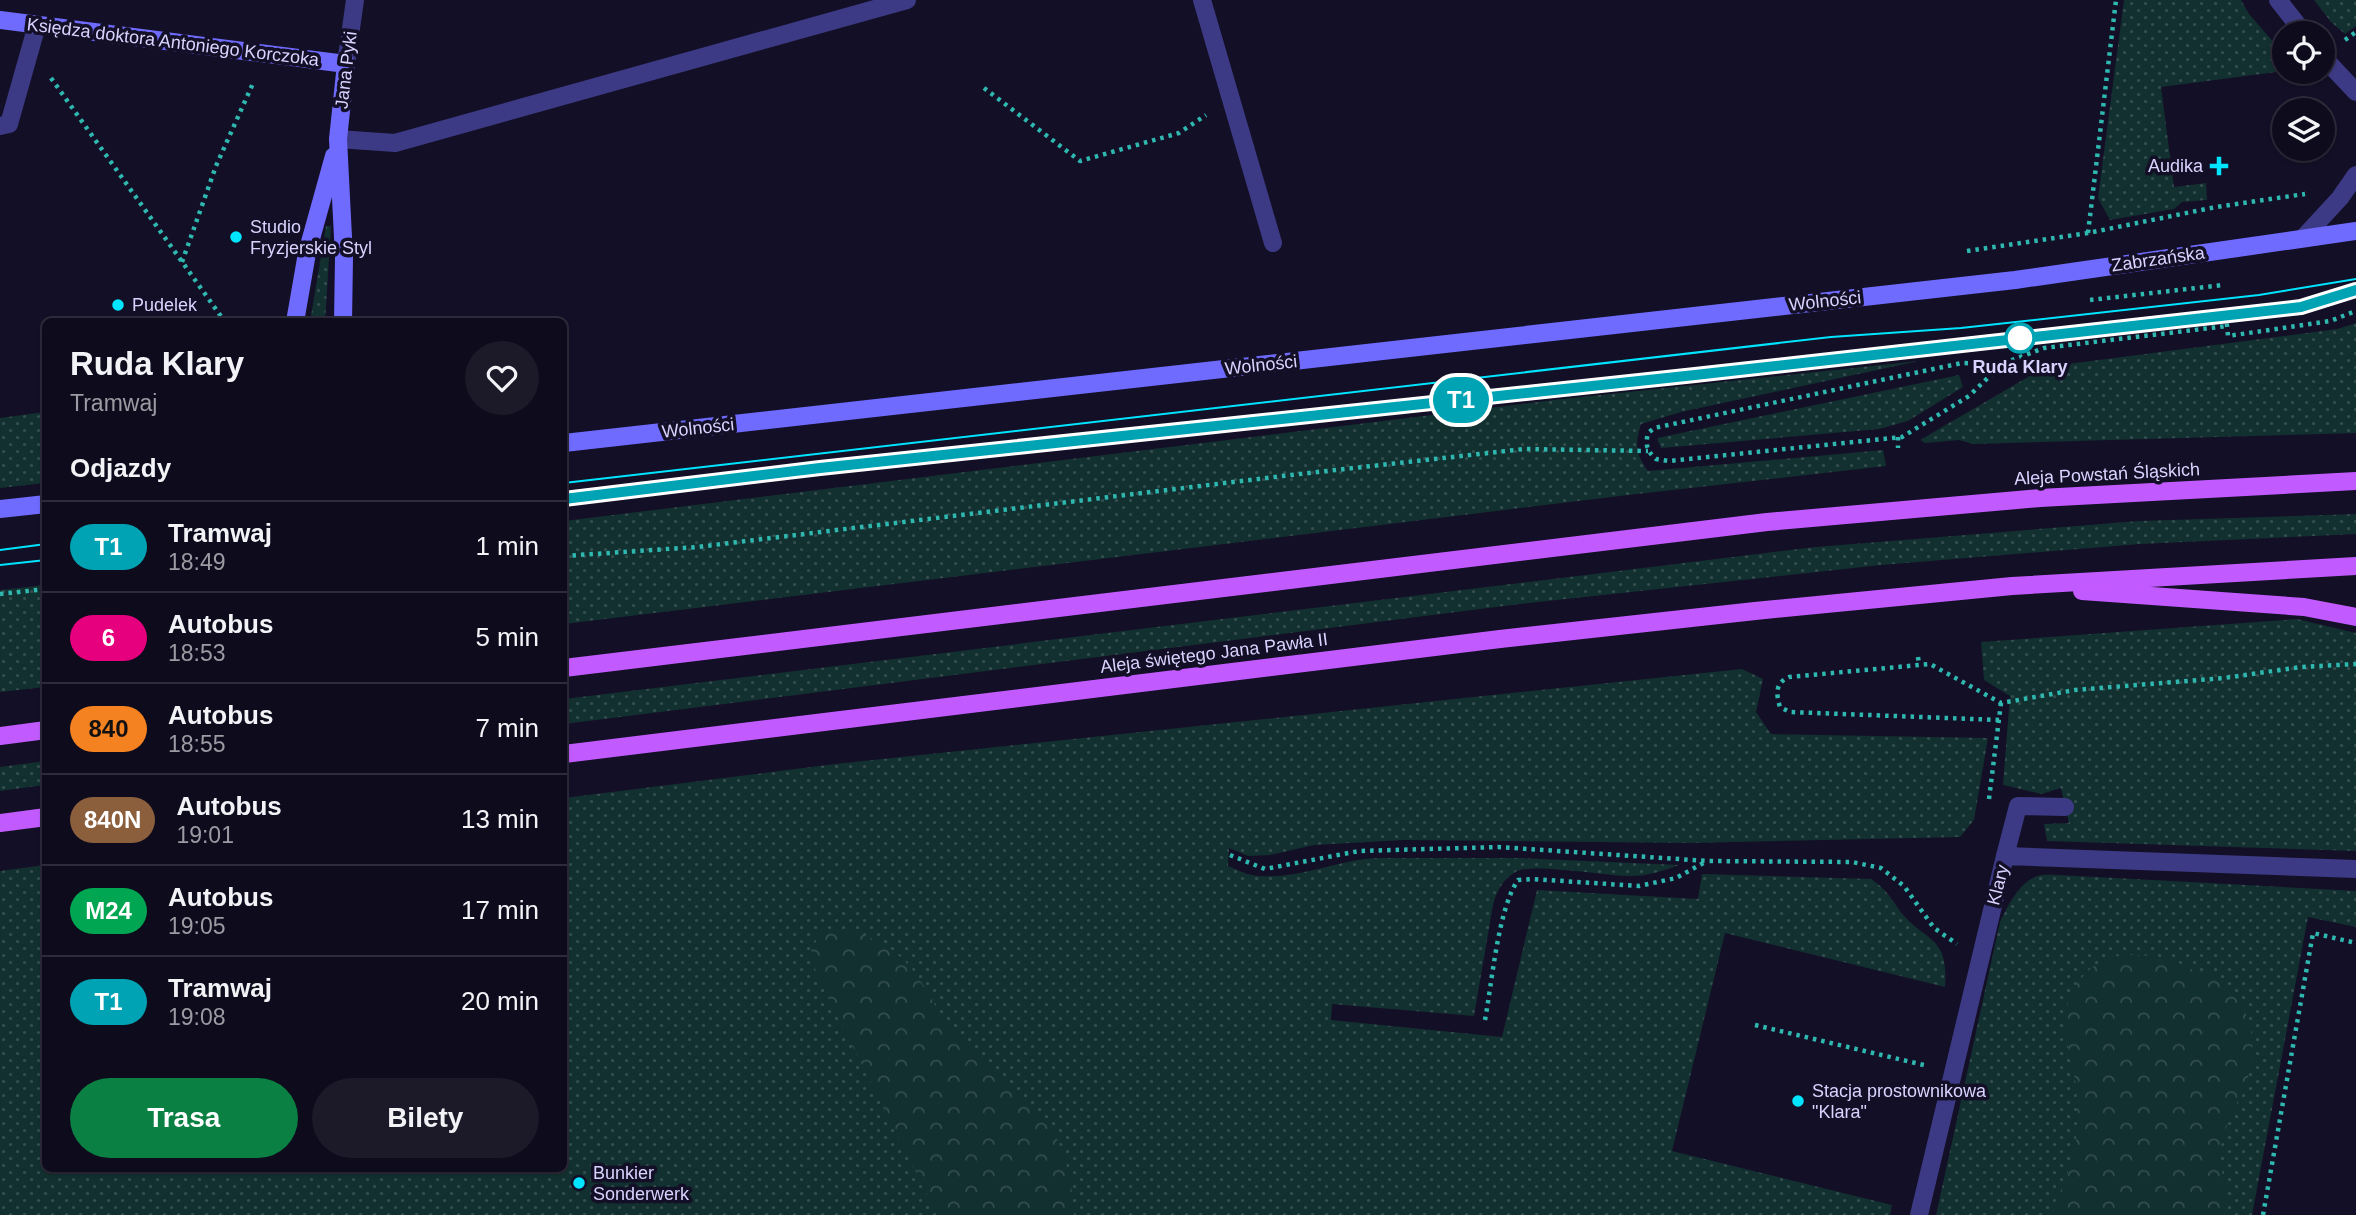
<!DOCTYPE html>
<html lang="pl">
<meta charset="utf-8">
<style>
:root{--surface:#0e0b1c;--page:#1c1929;--text:#f1f3f6;--muted:#9b9ba3;--line:#2e2b3b;--accent:#0b8043}
body{margin:0;font-family:Arial,sans-serif;background:var(--page);color:var(--text);height:100vh;display:flex;flex-direction:column;font-size:26px;white-space:nowrap}
*{box-sizing:border-box;margin:0}
p{font-size:23px;color:var(--muted)}
.icon{flex:none;width:38px;height:38px;fill:none;stroke:currentColor;stroke-width:2;stroke-linecap:round;stroke-linejoin:round}
.map{position:relative;flex:1;overflow:hidden}
.drawer{position:absolute;left:42px;top:318px;width:525px;height:854px;display:flex;flex-direction:column;background:var(--surface);border-radius:10px;box-shadow:0 2px 5px #0004,0 0 0 2px var(--line)}
.drawer>*{flex:none}
.badge{padding:0 14px;border-radius:23px;font-size:24px;line-height:46px}
.fabs{position:absolute;left:2272px;top:21px;display:grid;gap:14px}
.fabs a{display:grid;place-items:center;width:63px;height:63px;border-radius:50%;background:var(--surface);box-shadow:0 2px 5px #0004,0 0 0 2px var(--line);font-size:35px}
.map>.badge{position:absolute;translate:-50% -50%;box-shadow:0 0 0 4px #fff}
h2{padding:0 28px;font-size:26px;line-height:63px}
.round{display:grid;place-items:center;flex:none;width:74px;height:74px;border-radius:37px;background:var(--page)}
.summary{display:flex;align-items:center;justify-content:space-between;height:119px;padding:0 28px}
h1{font-size:33px;font-weight:700;line-height:52px}
.cta{display:flex;gap:14px;margin-top:auto;padding:14px 28px}
.cta a{flex:1;height:80px;border-radius:42px;background:var(--accent);color:#fff;font-size:28px;font-weight:700;line-height:80px;text-align:center}
.cta a+a{background:var(--page);color:var(--text)}
ul{padding:0;list-style:none}
li{display:flex;align-items:center;gap:21px;height:91px;padding:0 28px;border-top:2px solid var(--line)}
li div{flex:1}
li b{display:block;font-size:26px}
li em{font-style:normal}
li .badge{min-width:77px;font-weight:700;text-align:center}
.map>svg:first-child{display:block}
</style>
<div class="map">
<svg width="2356" height="1215" viewBox="0 0 2356 1215">
<defs>
<pattern id="grass-dots" width="8" height="8" patternUnits="userSpaceOnUse" patternTransform="scale(1.75)"><rect width="8" height="8" fill="#12302f"/><path d="M2 2h.1M6 6h.1" fill="none" stroke="#344d4e" stroke-width="1.8" stroke-linecap="round"/></pattern>
<pattern id="forest-crowns" width="20" height="18" patternUnits="userSpaceOnUse" patternTransform="scale(1.75)"><rect width="20" height="18" fill="#12302f"/><path d="M2 6a3 3 0 1 1 6 0M12 15a3 3 0 1 1 6 0" fill="none" stroke="#344d4e"/></pattern>
</defs>
<rect width="100%" height="100%" fill="#130f26"/>
<g fill="url(#grass-dots)">
<polygon points="2124,0 2241,0 2249,14 2284,54 2284,71 2161,87 2174,187 2206,183 2207,200 2182,202 2174,209 2110,220 2098,198"/>
<polygon points="2314,0 2356,0 2356,26 2345,34 2331,22"/>
<polygon points="326,226 331,226 325,322 310,322"/>
<polygon points="2356,323 2356,433 1973,444 1959,440 1925,443 1920,440 2045,367 2337,329"/>
<path d="M1919 361 1681 412 1641 424C1635 445 1635 453 1648 471L1883 450 1886 466 1628 495 564 624V521L1554 400Z"/>
<polygon points="1959,375 1963,387 1908,421 1879,429 1661,448 1657,438"/>
<polygon points="45,412 45,483 0,488 0,418"/>
<polygon points="2356,514 2356,534 2140,544 1881,565 1520,604 564,724 564,699 1816,547 2139,521"/>
<polygon points="45,585 45,687 0,692 0,590"/>
<polygon points="2297,619 2356,633 2356,851 2047,841 2044,824 2069,823 2061,788 2042,794 2003,785 2010,696 1984,680 1981,642"/>
<path d="M1742 669 1763 679 1756 712 1771 734 1988 738 1974 820 1960 837 1691 843 1404 840 1314 845 1270 855 1248 856 1229 848 1228 866C1238 870 1249 876 1260 876 1299 879 1338 860 1376 858H1520L1679 865C1663 871 1648 876 1631 876 1607 876 1534 863 1517 871 1503 879 1497 890 1493 905L1474 1016 1332 1004 1331 1020 1502 1037 1537 890 1698 899 1702 874 1871 879C1886 889 1890 897 1900 911 1925 943 1949 934 1945 987L1725 933 1672 1151 1892 1205 1890 1215H0V871L45 865 46 1169H564V798L835 764Z"/>
<polygon points="45,761 45,785 0,791 0,767"/>
<path d="M2058 875 2356 891V927L2308 917 2252 1215H1936L2000 922C2008 906 2018 884 2035 877 2041 874 2051 875 2058 875Z"/>
</g>
<g fill="url(#forest-crowns)">
<path d="M851 928C867 936 884 944 898 955 922 974 933 1006 951 1030 980 1070 1032 1092 1056 1137 1068 1160 1073 1190 1074 1215H937L816 973 811 949 822 932Z"/>
<path d="M2124 955C2140 955 2156 955 2172 960 2179 962 2184 967 2191 969 2196 970 2202 970 2207 972 2244 985 2259 1036 2250 1071 2243 1096 2228 1116 2222 1141 2216 1165 2230 1190 2224 1215H2049C2064 1186 2077 1156 2077 1123 2078 1107 2077 1090 2074 1074 2067 1041 2057 1012 2079 981 2091 965 2105 958 2124 955Z"/>
</g>
<g fill="none" stroke-linecap="round" stroke-linejoin="round">
<g stroke="#2fb8b0" stroke-width="4.5" stroke-dasharray="3.5 5" stroke-linecap="butt">
<polyline points="2345,40 2356,32"/>
<polyline points="51,78 225,322"/>
<polyline points="984,88 1080,161 1179,133 1206,115"/>
<polyline points="2088,233 2116,0"/>
<polyline points="1967,251 2088,233 2216,207 2305,194"/>
<polyline points="182,262 216,166 254,81"/>
<polyline points="2090,300 2223,285"/>
<polyline points="2226,315 2228,336 2330,321 2356,311"/>
<path d="M2002 364 1962 363 1654 428 1648 433C1645 445 1647 451 1656 459L1669 461 1902 437 1969 396 2002 364 2044 348 2227 326"/>
<polyline points="1898,437 1898,448"/>
<polyline points="564,556 697,547 1291,475 1524,449 1648,451"/>
<polyline points="0,594 46,589"/>
<polyline points="1918,657 1919,665"/>
<path d="M1999 720 1790 712 1780 707C1776 694 1775 683 1789 677L1930 664 2001 703 2075 690 2224 678 2301 667 2356 664"/>
<polyline points="1989,799 2001,703"/>
<polyline points="1230,855 1265,869 1359,851 1498,847 1708,861 1852,862 1881,868 1904,886 1934,928 1957,944"/>
<path d="M1485 1020C1492 983 1498 909 1518 880L1532 879 1639 886 1676 878 1707 861"/>
<polyline points="1755,1025 1928,1066"/>
<polyline points="2263,1215 2313,933 2356,943"/>
</g>
<g stroke="#3d3a85" stroke-width="18">
<polyline points="1202,0 1273,243"/>
<polyline points="0,126 9,124 37,25"/>
<polyline points="338,139 395,143 907,0"/>
<polyline points="2005,856 2018,806 2065,807"/>
</g>
<g stroke="#3d3a85" stroke-width="18">
<polyline points="2278,0 2304,33"/>
<polyline points="2322,56 2356,92"/>
<polyline points="346,64 355,0"/>
<polyline points="2303,238 2340,198 2356,175"/>
<polyline points="1919,1215 2005,856 2356,869"/>
</g>
<g stroke="#6f6bff" stroke-width="18">
<polyline points="0,20 346,64 338,139 344,257 343,322"/>
<polyline points="295,322 307,253 334,156"/>
<polyline points="564,443 2015,280 2356,231"/>
<polyline points="0,509 46,504"/>
</g>
<g stroke="#c25bff" stroke-width="18">
<polyline points="2082,591 2304,607 2356,617"/>
<polyline points="564,668 1767,522 2040,498 2356,481"/>
<polyline points="0,736 46,730"/>
<polyline points="564,754 1500,639 1755,611 2012,586 2356,566"/>
<polyline points="0,823 46,817"/>
</g>
<g stroke="#00e5ff" stroke-width="2">
<polyline points="564,483 1831,337 1961,328 2259,295 2356,279"/>
<path d="M564 499C1142 430 1722 374 2301 307L2356 290"/>
<polyline points="0,550 46,544"/>
<polyline points="0,565 46,560"/>
</g>
</g>
<g fill="none" stroke-linecap="round" stroke-linejoin="round">
<g stroke="#fff" stroke-width="16">
<polyline id="line" points="564,499 820,468 1695,375 2301,307 2356,290"/>
</g>
<use href="#line" stroke="#00a3b4" stroke-width="10"/>
</g>
<g fill="#00e5ff" stroke="#130f26" stroke-width="2.5">
<path d="M2215.5 155.5h7v7h7v7h-7v7h-7v-7h-7v-7h7z"/>
<circle cx="236" cy="237" r="7"/>
<circle cx="118" cy="305" r="7"/>
<circle cx="1798" cy="1101" r="7"/>
<circle cx="579" cy="1183" r="7"/>
</g>
<circle fill="#fff" stroke="#00a3b4" stroke-width="3.5" cx="2020" cy="338" r="14"/>
<g text-anchor="middle" dominant-baseline="central" stroke-width="7" stroke-linejoin="round" paint-order="stroke">
<g font-size="18" fill="#d9d4ff" stroke="#130f26">
<text transform="translate(173 42) rotate(7)">Księdza doktora Antoniego Korczoka</text>
<text transform="translate(346 70) rotate(-83)">Jana Pyki</text>
<text transform="translate(2158 259) rotate(-8)">Zabrzańska</text>
<text transform="translate(1825 301) rotate(-6)">Wolności</text>
<text transform="translate(1261 365) rotate(-6)">Wolności</text>
<text transform="translate(698 428) rotate(-6)">Wolności</text>
<text transform="translate(2107 474) rotate(-3)">Aleja Powstań Śląskich</text>
<text transform="translate(1214 653) rotate(-7)">Aleja świętego Jana Pawła II</text>
<text transform="translate(1998 885) rotate(-76)">Klary</text>
</g>
<g font-size="18" fill="#d9d4ff" stroke="#130f26" text-anchor="start">
<text x="2203" y="166" text-anchor="end">Audika</text>
<text x="250" y="227">Studio<tspan x="250" dy="21">Fryzjerskie Styl</tspan></text>
<text x="132" y="305">Pudelek</text>
<text x="1812" y="1091">Stacja prostownikowa<tspan x="1812" dy="21">"Klara"</tspan></text>
<text x="593" y="1173">Bunkier<tspan x="593" dy="21">Sonderwerk</tspan></text>
</g>
<g font-size="18" font-weight="bold" fill="#d9d4ff" stroke="#130f26">
<text x="2020" y="367">Ruda Klary</text>
</g>
</g>
</svg>
<div class="fabs">
<a><svg class="icon" aria-label="locate" viewBox="0 0 24 24"><circle cx="12" cy="12" r="6"/><path d="M12 2v4M12 18v4M2 12h4M18 12h4"/></svg></a>
<a><svg class="icon" aria-label="layers" viewBox="0 0 24 24"><path d="M12 4l9 5-9 5-9-5zM3 14l9 5 9-5"/></svg></a>
</div>
<b class="badge" style="left:1461px;top:400px;background:#00a3b4;color:#fff">T1</b>
<section class="drawer">
<div class="summary"><div><h1>Ruda Klary</h1><p>Tramwaj</p></div><a class="round"><svg class="icon" aria-label="heart" viewBox="0 0 24 24"><path d="M12 20l-8-8c-3-5 5-10 8-4 3-6 11-1 8 4z"/></svg></a></div>
<h2>Odjazdy</h2>
<ul>
<li><span class="badge" style="background:#00a3b4;color:#fff">T1</span><div><b>Tramwaj</b><p>18:49</p></div><em>1 min</em></li>
<li><span class="badge" style="background:#e6007e;color:#fff">6</span><div><b>Autobus</b><p>18:53</p></div><em>5 min</em></li>
<li><span class="badge" style="background:#f58220;color:#111">840</span><div><b>Autobus</b><p>18:55</p></div><em>7 min</em></li>
<li><span class="badge" style="background:#8b5e3c;color:#fff">840N</span><div><b>Autobus</b><p>19:01</p></div><em>13 min</em></li>
<li><span class="badge" style="background:#00a651;color:#fff">M24</span><div><b>Autobus</b><p>19:05</p></div><em>17 min</em></li>
<li><span class="badge" style="background:#00a3b4;color:#fff">T1</span><div><b>Tramwaj</b><p>19:08</p></div><em>20 min</em></li>
</ul>
<div class="cta"><a>Trasa</a><a>Bilety</a></div>
</section>
</div>
